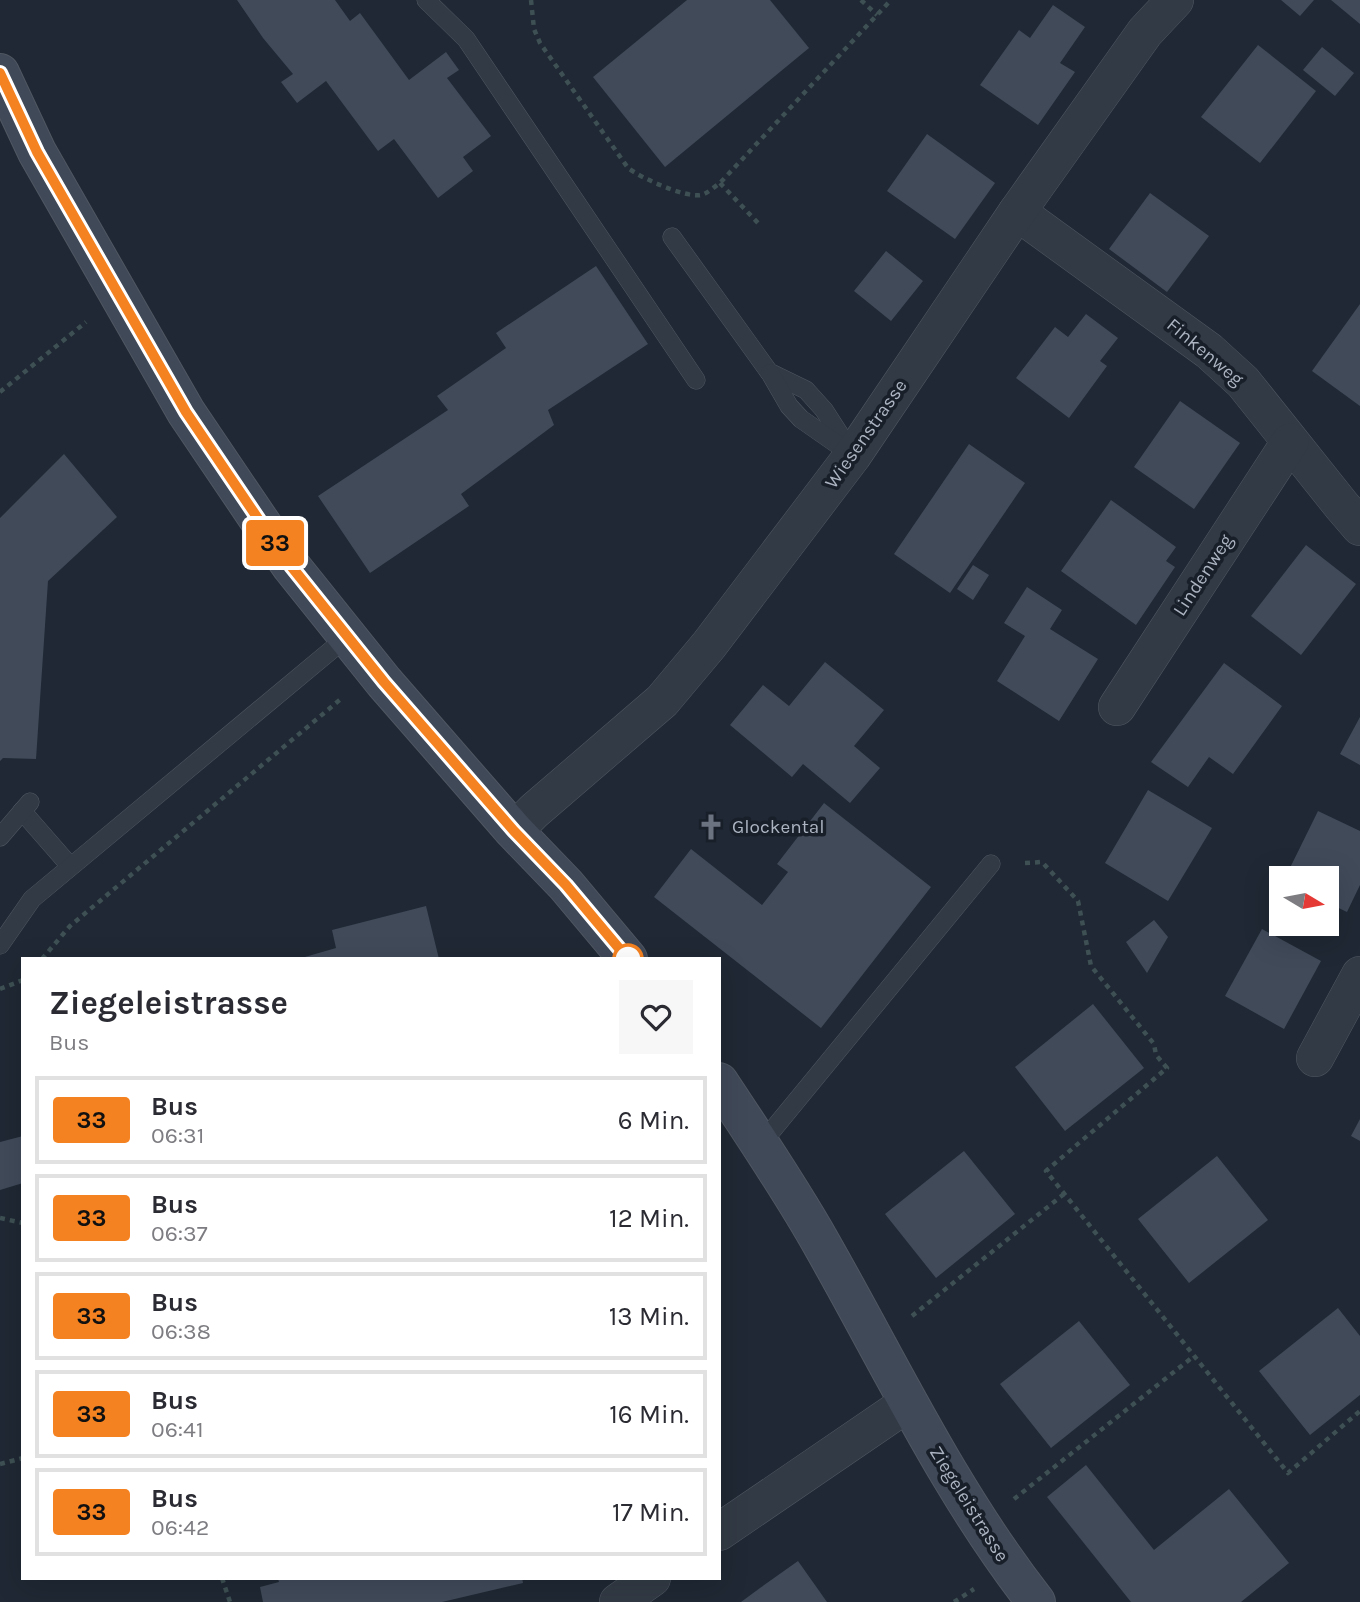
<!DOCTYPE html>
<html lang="de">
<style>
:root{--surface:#fff;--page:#f7f7f7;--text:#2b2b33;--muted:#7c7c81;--line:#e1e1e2}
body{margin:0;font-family:Karla,sans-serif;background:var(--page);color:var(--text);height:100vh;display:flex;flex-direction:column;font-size:26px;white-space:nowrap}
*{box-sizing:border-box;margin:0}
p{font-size:23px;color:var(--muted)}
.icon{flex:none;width:38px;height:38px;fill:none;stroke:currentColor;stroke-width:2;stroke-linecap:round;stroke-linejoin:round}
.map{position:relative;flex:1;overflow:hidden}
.sheet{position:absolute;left:21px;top:957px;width:700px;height:623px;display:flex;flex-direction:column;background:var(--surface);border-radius:0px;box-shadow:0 7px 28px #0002}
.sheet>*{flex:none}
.badge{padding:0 14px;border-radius:5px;font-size:24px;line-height:46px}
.needle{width:46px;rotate:100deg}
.controls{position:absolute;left:1269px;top:866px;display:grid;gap:14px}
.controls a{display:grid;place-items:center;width:70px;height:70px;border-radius:0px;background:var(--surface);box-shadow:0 7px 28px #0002;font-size:35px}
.map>.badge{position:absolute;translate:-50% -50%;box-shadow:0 0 0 4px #fff}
.round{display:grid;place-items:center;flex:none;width:74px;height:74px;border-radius:0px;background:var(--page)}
.overview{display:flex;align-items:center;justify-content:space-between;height:119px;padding:0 28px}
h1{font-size:33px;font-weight:700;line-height:52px}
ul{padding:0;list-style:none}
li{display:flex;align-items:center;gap:21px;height:88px;margin:0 14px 10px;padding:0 14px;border:4px solid var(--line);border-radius:0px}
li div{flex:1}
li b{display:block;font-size:26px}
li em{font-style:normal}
li .badge{min-width:77px;font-weight:700;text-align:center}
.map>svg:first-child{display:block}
</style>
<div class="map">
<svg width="1360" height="1602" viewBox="0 0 1360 1602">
<rect width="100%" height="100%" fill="#1f2834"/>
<g fill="#404a59">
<polygon points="237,0 335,0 350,21 360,13 409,80 446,52 459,70 447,78 491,136 463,157 473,171 438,198 394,139 378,151 326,81 297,103 281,82 293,74 263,38"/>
<polygon points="687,0 770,0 809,48 665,167 593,77"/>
<polygon points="1281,0 1314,0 1300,16"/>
<polygon points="1331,0 1360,0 1360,24"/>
<polygon points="1053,5 1085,27 1060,63 1075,72 1038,125 980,85 1019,30 1030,38"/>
<polygon points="1258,45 1316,91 1260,163 1201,117"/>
<polygon points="1322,47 1354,73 1335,96 1303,70"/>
<polygon points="927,134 995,183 955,239 887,191"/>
<polygon points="1150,193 1209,236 1167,292 1109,249"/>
<polygon points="886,251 923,281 891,321 854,291"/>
<polygon points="596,266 648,344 548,410 554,425 461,494 469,506 370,573 318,496 448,410 437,396 506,348 496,333"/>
<polygon points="1360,304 1360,406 1312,371"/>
<polygon points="1086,314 1118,338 1100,361 1107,366 1069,418 1016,378 1055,327 1068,337"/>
<polygon points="1180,401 1240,443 1194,509 1134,467"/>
<polygon points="969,444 1025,483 950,593 894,554"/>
<polygon points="64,454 117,517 48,581 36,759 3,758 0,761 0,518"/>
<polygon points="1111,500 1176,547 1166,561 1175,567 1136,625 1061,571"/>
<polygon points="1306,545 1356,584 1301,655 1251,616"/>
<polygon points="973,565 989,575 973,600 957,589"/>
<polygon points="1027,587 1062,610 1050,629 1098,659 1059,721 997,681 1025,636 1004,623"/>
<polygon points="825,662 884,710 854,746 880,768 850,803 803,764 792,777 730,725 763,685 789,706"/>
<polygon points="1224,663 1282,706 1233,774 1209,757 1188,787 1151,762"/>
<polygon points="1360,717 1360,765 1340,754"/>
<polygon points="1148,790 1212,828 1168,901 1105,863"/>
<polygon points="824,803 931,887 821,1028 654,897 691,849 762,905 788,872 777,864"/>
<polygon points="1318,811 1360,831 1360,885 1347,912 1326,902 1326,878 1285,878"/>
<polygon points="426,906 439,959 298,959 336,948 332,930"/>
<polygon points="1154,920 1168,937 1147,973 1126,942"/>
<polygon points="1262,929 1321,961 1284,1029 1225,996"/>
<polygon points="1093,1004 1144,1068 1065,1131 1015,1067"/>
<polygon points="1360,1119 1360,1141 1351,1136"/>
<polygon points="23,1136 23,1183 0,1190 0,1142"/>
<polygon points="964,1151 1015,1214 936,1278 885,1214"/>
<polygon points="1217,1156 1268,1220 1189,1283 1138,1219"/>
<polygon points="1338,1308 1360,1336 1360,1395 1310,1435 1259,1371"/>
<polygon points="1079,1321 1130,1385 1051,1448 1000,1384"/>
<polygon points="1086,1465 1154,1550 1229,1489 1289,1563 1241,1602 1131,1602 1047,1497"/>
<polygon points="798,1561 827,1602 741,1602 760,1588"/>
<polygon points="278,1578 522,1578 523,1583 442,1602 263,1602 260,1587 279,1582"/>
</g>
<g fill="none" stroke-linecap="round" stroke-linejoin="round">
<g stroke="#505763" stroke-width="19">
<g id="lane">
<polyline points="426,0 466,39 696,380"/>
<polyline points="672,237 769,372 806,390 824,410 853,455"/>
<polyline points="770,373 789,406 801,419 844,449"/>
<polyline points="22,811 70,866"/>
<polyline points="0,837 30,802"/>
<polyline points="0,945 32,899 347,637"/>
<polyline points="761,1144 991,864"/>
</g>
</g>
<g stroke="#505763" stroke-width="38">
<g id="street">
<polyline points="1017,212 1209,351 1243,382 1342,506 1360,527"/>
<polyline points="1117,707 1290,442"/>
<polyline points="514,831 534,811 662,701 709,645 853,455 1017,212 1145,32 1175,0"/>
<polyline points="1315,1058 1360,975"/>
<polyline points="719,1532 908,1403"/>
<polyline points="618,1602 652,1578"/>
</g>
</g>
<g stroke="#505763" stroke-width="40">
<g id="secondary">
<polyline points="0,73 37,152 186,412 261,523 291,566 384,682 514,831 566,885 628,959"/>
<path d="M719 1082C754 1135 790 1188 821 1243 890 1364 949 1491 1036 1602"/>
</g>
</g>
<g stroke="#3e5053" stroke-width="4.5" stroke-dasharray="5 5" stroke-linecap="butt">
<path d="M531 0 534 29 540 43 628 168C641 178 685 198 701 195 707 194 714 187 720 183L891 0"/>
<polyline points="861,0 877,15"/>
<polyline points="720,183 758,223"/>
<polyline points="0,392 86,322"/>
<polyline points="1025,863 1042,862 1078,901 1091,966 1154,1044 1156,1055 1167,1068 1046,1171 1288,1473 1360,1411"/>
<polyline points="42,959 70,926 342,698"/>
<polyline points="0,989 23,980"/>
<polyline points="0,1218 23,1223"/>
<polyline points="912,1316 1064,1194"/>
<polyline points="0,1464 23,1458"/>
<polyline points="1014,1499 1194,1356"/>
<polyline points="222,1578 230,1602"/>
<polyline points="954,1602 974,1589"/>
</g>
<use href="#lane" stroke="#323a45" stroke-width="18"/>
<use href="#street" stroke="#323a45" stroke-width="37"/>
<use href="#secondary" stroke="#404958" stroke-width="38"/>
</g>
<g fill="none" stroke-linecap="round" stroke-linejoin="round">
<g stroke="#fff" stroke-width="16">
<polyline id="line" points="0,73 37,152 186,412 261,523 291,566 384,682 514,831 566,885 628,959"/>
</g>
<use href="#line" stroke="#f58220" stroke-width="10"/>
</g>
<defs>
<g id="church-bare" transform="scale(2.1)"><path d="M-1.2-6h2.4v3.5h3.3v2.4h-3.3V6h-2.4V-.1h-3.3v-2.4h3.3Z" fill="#6b7280" stroke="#181f29" stroke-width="2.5" paint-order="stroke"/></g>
</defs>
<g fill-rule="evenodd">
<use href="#church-bare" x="711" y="827"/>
</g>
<circle fill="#fff" stroke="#f58220" stroke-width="3.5" cx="628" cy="959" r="14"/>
<g text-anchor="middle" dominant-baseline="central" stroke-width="7" stroke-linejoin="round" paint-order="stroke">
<g font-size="19" fill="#acb4c2" stroke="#181f29">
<text transform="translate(1205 352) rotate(40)">Finkenweg</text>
<text transform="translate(866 434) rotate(-55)">Wiesenstrasse</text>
<text transform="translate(1203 575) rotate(-57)">Lindenweg</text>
<text transform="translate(969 1504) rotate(58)">Ziegeleistrasse</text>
</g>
<g font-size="19" fill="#acb4c2" stroke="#181f29" text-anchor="start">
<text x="732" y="827">Glockental</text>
</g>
</g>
</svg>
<div class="controls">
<a><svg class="needle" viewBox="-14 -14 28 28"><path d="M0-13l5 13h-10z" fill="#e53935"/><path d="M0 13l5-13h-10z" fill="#7c7c81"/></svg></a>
</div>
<b class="badge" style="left:275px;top:543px;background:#f58220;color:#111">33</b>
<section class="sheet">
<div class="overview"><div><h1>Ziegeleistrasse</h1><p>Bus</p></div><a class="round"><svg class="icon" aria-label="heart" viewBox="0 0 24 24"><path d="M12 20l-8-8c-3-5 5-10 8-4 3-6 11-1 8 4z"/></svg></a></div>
<ul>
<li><span class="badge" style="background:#f58220;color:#111">33</span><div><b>Bus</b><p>06:31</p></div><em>6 Min.</em></li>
<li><span class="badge" style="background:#f58220;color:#111">33</span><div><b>Bus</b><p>06:37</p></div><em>12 Min.</em></li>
<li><span class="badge" style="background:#f58220;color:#111">33</span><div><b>Bus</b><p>06:38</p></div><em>13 Min.</em></li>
<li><span class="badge" style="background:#f58220;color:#111">33</span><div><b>Bus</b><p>06:41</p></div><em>16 Min.</em></li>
<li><span class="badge" style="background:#f58220;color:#111">33</span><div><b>Bus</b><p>06:42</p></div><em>17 Min.</em></li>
</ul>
</section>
</div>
